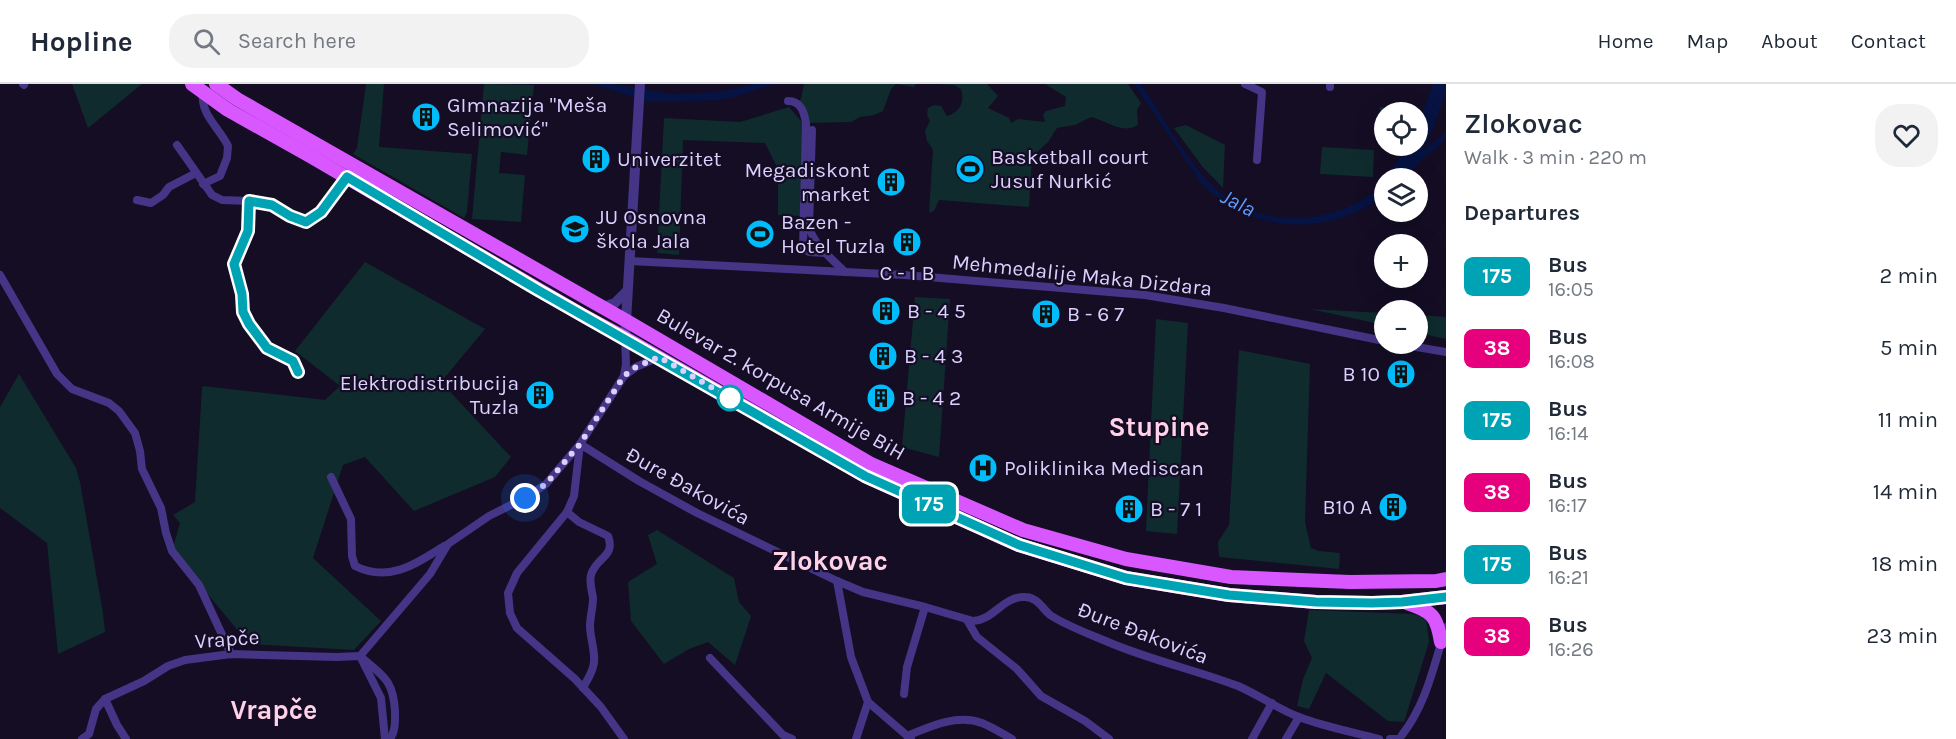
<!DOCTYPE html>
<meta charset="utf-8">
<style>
:root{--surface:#fff;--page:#f2f2f3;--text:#1f2937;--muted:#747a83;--line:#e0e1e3}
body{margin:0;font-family:Karla,sans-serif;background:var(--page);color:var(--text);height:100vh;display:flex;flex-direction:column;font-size:22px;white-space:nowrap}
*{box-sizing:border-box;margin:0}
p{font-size:20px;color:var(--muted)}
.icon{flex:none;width:33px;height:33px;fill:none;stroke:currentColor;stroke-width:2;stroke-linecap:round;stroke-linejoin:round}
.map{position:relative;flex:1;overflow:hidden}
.side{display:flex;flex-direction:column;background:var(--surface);width:510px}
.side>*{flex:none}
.badge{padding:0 12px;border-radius:9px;font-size:21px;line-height:39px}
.fabs{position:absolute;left:1374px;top:18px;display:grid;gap:12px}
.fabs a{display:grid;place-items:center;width:54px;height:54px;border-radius:50%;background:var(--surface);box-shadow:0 6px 24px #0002;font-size:30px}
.you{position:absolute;width:30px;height:30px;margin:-15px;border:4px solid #fff;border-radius:50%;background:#1a73e8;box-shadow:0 0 0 9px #1a73e833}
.map>.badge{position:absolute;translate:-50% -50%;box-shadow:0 0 0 3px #fff}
h2{padding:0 18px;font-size:22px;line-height:54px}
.round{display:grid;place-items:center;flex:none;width:63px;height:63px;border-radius:24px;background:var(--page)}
.overview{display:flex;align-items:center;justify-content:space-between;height:102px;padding:0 18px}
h1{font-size:28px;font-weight:600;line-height:45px}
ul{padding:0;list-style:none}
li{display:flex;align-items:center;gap:18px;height:72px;padding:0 18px}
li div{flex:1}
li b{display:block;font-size:22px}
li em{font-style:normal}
li .badge{min-width:66px;font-weight:700;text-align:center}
header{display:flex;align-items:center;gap:36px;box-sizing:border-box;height:84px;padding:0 30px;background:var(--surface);border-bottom:2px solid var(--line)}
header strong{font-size:28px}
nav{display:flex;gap:33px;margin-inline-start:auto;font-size:21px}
.search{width:420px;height:54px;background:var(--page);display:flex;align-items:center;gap:15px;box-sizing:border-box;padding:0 21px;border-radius:24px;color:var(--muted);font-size:22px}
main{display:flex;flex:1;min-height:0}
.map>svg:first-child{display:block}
</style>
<header>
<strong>Hopline</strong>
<div class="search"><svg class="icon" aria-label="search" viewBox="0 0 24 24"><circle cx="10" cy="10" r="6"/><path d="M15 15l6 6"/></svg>Search here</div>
<nav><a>Home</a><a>Map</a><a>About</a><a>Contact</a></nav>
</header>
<main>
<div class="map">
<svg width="1446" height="655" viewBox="0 0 1446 655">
<rect width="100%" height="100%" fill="#140d24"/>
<g fill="#0f2b2e">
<polygon points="72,0 142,0 88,44"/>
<polygon points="366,0 384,0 379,63 472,70 467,128 464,134 353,70 357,64"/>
<polygon points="484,0 534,1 527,71 501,68 499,89 525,91 521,138 472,135"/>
<polygon points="804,0 916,0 914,3 896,0 891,5 883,27 874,31 860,33 851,38 806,39 797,19 801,15"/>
<path d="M938 0H987L998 12 988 24 1009 34 1011 39 1018 35 1045 38 1043 31 1046 27 1065 22 1066 13 1045 0H1128L1141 19 1137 26 1138 41C1123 51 1105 36 1091 33L1075 41 1057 44 1048 58 1032 73 1029 123 939 116 934 127 929 129 933 66 927 57 925 47 930 37 927 31 928 24 934 21 941 22 947 32C960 28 965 18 961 5L954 1Z"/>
<polygon points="789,23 805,42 802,132 778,131 778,85 765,59 683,56 679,171 657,169 664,34 740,38"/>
<polygon points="1380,23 1397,24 1397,28 1384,28 1384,55 1379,55"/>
<polygon points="1186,41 1225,61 1223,104 1202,82 1174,44"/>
<polygon points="1322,63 1374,66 1373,93 1320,90"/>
<polygon points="365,178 485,245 441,298 511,373 495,393 414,427 365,373 343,381 313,474 381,537 354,566 249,560 172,467 180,439 173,431 195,418 202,304 203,302 325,316 340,302 295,267"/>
<polygon points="915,213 950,215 939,373 902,363"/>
<polygon points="1310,225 1384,229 1384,241"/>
<polygon points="1418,231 1446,233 1446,255 1418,249"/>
<polygon points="1156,235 1188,239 1177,450 1146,447"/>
<polygon points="1239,266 1310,280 1305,438 1311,464 1319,467 1340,469 1339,485 1219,473 1218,458 1229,441"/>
<polygon points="19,290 76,384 80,398 103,529 105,548 58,570 47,459 0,424 0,323"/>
<polygon points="657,446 734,494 739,518 751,532 735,581 708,558 689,565 664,580 631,537 628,498 657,480 648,451"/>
<polygon points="1309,526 1412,530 1426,533 1429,558 1404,638 1388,637 1326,589 1309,625 1297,622 1303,595 1312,574 1304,557"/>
</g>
<g fill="#061343">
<polygon points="593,0 615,0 671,10 718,8 753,0 775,0 738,12 718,16 670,18 648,18"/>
<path d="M1134 0H1141C1164 33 1184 73 1213 102 1260 148 1337 142 1384 100V111C1330 154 1250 150 1201 99Z"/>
<polygon points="1446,48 1446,55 1402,94 1395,94 1418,70"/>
</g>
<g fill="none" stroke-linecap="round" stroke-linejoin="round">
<g stroke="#061343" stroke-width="15">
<polyline points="1418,59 1425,44 1441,0"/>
<polyline points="1395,94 1416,62"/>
</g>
<g stroke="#443586" stroke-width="8">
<polyline points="23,0 24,1"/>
<polyline points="1245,0 1262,8 1257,76"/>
<polyline points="1330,3 1330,0"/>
<path d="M788 17C801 17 804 28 806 39L803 164 809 168 826 169"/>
<path d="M812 46 809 143C814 161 832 175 845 188"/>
<polyline points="177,61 212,111 222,116 249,117"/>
<path d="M203 100 220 92 227 74 228 62C219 43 200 31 203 8"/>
<polyline points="137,116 151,119 163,111 169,103 196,89"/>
<polyline points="629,177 905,191 1145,211 1224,224 1384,257"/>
<polyline points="0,191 57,290 72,305 109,319 119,327 135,349 140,367 142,385 161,424 166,449 172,467 199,501 231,570"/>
<polyline points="1399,260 1446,268"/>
<polyline points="299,288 293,277 267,264 249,240 243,228 242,210 234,180 248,147 249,117 272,121 290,133 306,138 321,128 347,93"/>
<polyline points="624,292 636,283 659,273"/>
<path d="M331 393 351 435 352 472 355 482C389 499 416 480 444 462"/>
<path d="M567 428 579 438 608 452C616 473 596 473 591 491 589 498 592 507 593 514 593 524 590 533 590 542 590 555 597 572 593 583 591 591 586 598 583 604"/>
<polyline points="837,497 851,573 868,618 856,655"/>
<polyline points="967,536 977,553 1017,585 1041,612 1085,637 1109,655"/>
<polyline points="710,574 783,651 792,655"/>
<polyline points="904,610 907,583 925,523"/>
<polyline points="105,615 117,641 126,655"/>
<polyline points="868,618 911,655"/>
<path d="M1402 651C1427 619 1434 580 1446 543"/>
<path d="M907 652C931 642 957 630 982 639 992 643 1003 650 1012 655"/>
<polyline points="82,655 89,650 96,625 105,615 144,597 168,582 185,576 231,570 336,573 360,572 381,614 385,655"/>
<path d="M390 655C396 646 395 637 395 627 393 594 382 592 360 572L430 490 448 460 489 432 525 414 546 400 580 360 639 397 697 429 837 497 863 508 925 523 973 537C994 536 1003 512 1025 513 1037 513 1042 524 1050 531 1067 542 1089 550 1108 558 1150 576 1196 586 1238 602 1259 611 1278 625 1299 633 1325 643 1353 648 1379 655"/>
<polyline points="624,655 601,623 575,595 517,544 510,529 508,509 517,489 567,428 574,412 580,360 624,292 626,280 625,254"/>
<polyline points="1252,655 1272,619"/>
<polyline points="1286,655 1299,633"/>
<polyline points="1390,655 1398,655"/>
</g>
<g stroke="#443586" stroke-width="10">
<polyline points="603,223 615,219 627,207"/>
<polyline points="625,254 640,0"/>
</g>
<g stroke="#d957ff" stroke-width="14">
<polyline points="192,0 228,26 310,72 584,232 625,254 865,392 1019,461 1126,494 1229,511 1316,518 1372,519 1402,518 1446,513"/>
<polyline points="216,0 237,15 625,236 871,380 1023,446 1126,475 1231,493 1350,498 1436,497 1446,495"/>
<path d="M1407 519C1432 527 1437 532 1441 558"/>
</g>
</g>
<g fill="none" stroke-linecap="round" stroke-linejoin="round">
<g stroke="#fff" stroke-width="14">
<polyline id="line" points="298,288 293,277 267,264 249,240 243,228 242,210 234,180 248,147 249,117 272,121 290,132 306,138 321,128 347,93 538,206 865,392 1019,461 1126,494 1229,511 1316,518 1372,519 1402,518 1446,513"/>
</g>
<use href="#line" stroke="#00a3b4" stroke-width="9"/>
<polyline stroke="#dcd0ff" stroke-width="6" stroke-dasharray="0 10.8" points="525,414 546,400 580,360 624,292 636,283 659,273 730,314"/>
</g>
<defs>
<g id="building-disc" transform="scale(1.5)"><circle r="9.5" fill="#00bcfb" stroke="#140d24"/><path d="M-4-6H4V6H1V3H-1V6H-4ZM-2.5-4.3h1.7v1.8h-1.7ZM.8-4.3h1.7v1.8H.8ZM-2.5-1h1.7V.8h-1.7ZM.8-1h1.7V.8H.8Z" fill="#111"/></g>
<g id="stadium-disc" transform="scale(1.5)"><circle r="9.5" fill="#00bcfb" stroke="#140d24"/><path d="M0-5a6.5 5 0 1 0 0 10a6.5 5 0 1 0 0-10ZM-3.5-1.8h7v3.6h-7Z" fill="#111"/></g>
<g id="school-disc" transform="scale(1.5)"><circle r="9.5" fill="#00bcfb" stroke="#140d24"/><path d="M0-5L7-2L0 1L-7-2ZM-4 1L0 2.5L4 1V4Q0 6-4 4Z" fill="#111"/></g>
<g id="hospital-disc" transform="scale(1.5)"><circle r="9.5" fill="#00bcfb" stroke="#140d24"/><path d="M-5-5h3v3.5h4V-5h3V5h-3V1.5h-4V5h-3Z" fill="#111"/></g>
</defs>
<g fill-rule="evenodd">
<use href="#building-disc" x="426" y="33"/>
<use href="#building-disc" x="596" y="75"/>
<use href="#stadium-disc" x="970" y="85"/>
<use href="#building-disc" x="891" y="98"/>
<use href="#school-disc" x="575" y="145"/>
<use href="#stadium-disc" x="760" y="150"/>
<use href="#building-disc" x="907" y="158"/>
<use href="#building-disc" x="886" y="227"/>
<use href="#building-disc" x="1046" y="230"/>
<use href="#building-disc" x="883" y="272"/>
<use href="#building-disc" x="1401" y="290"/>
<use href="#building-disc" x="540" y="311"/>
<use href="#building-disc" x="881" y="314"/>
<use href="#hospital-disc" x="983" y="384"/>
<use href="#building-disc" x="1393" y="423"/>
<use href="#building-disc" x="1129" y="425"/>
</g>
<circle fill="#fff" stroke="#00a3b4" stroke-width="3" cx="730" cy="314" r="12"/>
<g text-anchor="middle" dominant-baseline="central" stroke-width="4.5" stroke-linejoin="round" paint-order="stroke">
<g font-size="21" fill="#dcd0ff" stroke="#140d24" text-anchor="start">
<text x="447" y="21">GImnazija "Meša<tspan x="447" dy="24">Selimović"</tspan></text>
<text x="991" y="73">Basketball court<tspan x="991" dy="24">Jusuf Nurkić</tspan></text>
<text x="617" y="75">Univerzitet</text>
<text x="870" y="86" text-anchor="end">Megadiskont<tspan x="870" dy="24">market</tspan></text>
<text x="596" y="133">JU Osnovna<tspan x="596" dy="24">škola Jala</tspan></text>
<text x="781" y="138">Bazen -<tspan x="781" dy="24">Hotel Tuzla</tspan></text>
<text x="907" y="189" text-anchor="middle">C - 1 B</text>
<text x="907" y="227">B - 4 5</text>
<text x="1067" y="230">B - 6 7</text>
<text x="904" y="272">B - 4 3</text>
<text x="1380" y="290" text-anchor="end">B 10</text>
<text x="519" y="299" text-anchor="end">Elektrodistribucija<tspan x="519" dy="24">Tuzla</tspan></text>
<text x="902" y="314">B - 4 2</text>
<text x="1004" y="384">Poliklinika Mediscan</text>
<text x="1372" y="423" text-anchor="end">B10 A</text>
<text x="1150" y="425">B - 7 1</text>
</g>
<g font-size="21" fill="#dcd0ff" stroke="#140d24">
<text transform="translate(1082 191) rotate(6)">Mehmedalije Maka Dizdara</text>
<text transform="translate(781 300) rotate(30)">Bulevar 2. korpusa Armije BiH</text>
<text transform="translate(688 402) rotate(29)">Đure Đakovića</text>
<text transform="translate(1143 549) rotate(21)">Đure Đakovića</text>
<text transform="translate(227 555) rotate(-4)">Vrapče</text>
</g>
<g font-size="22" font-style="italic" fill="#5e9cff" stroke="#140d24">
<text transform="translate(1238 119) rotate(27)">Jala</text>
</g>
<g font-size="27" font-weight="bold" fill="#ffd2e8" stroke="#140d24">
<text x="1159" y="343">Stupine</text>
<text x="830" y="477">Zlokovac</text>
<text x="274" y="626">Vrapče</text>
</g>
</g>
</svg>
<div class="fabs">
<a><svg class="icon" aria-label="locate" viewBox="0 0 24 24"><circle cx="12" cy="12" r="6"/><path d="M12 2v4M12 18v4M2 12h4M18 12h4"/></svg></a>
<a><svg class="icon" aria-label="layers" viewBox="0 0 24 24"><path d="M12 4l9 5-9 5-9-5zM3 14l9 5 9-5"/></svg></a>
<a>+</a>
<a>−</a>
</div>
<div class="you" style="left:525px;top:414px"></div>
<b class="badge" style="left:929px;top:420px;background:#00a3b4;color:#fff">175</b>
</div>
<section class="side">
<div class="overview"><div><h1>Zlokovac</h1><p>Walk · 3 min · 220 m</p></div><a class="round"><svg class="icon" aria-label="heart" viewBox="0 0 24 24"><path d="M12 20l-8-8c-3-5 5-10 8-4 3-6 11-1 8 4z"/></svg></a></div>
<h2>Departures</h2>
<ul>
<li><span class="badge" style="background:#00a3b4;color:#fff">175</span><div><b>Bus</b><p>16:05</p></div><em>2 min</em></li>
<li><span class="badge" style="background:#e6007e;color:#fff">38</span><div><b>Bus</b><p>16:08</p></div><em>5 min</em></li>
<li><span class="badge" style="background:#00a3b4;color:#fff">175</span><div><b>Bus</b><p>16:14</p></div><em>11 min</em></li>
<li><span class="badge" style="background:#e6007e;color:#fff">38</span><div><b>Bus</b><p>16:17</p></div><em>14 min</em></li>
<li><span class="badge" style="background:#00a3b4;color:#fff">175</span><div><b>Bus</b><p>16:21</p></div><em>18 min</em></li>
<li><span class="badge" style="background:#e6007e;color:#fff">38</span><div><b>Bus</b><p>16:26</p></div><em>23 min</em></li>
</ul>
</section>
</main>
